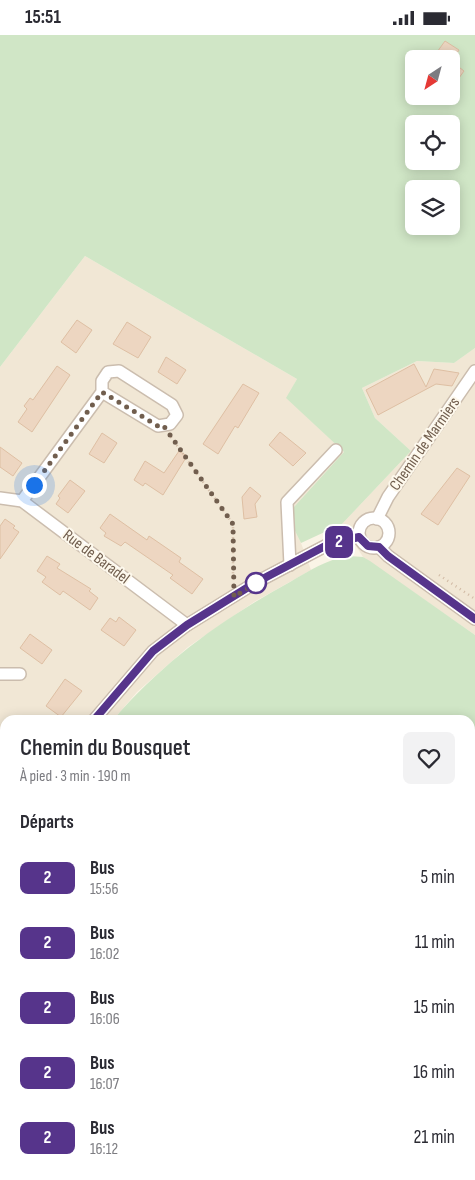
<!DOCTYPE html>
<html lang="fr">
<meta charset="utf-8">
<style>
:root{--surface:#fff;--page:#f2f2f3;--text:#2b2b33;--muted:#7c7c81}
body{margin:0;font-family:"Sofia Sans Condensed",sans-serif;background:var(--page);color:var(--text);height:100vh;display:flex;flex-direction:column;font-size:19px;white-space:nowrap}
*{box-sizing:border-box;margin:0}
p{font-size:16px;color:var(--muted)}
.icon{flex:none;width:28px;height:28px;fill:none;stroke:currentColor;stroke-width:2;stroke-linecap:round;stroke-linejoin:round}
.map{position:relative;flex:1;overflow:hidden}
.drawer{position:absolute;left:0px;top:680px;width:475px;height:465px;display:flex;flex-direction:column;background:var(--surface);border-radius:15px 15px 0 0;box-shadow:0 2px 12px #0003}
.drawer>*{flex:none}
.badge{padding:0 10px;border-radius:8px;font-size:18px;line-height:32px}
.needle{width:32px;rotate:216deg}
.tools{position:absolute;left:405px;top:15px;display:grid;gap:10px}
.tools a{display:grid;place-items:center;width:55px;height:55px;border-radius:8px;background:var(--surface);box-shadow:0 2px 12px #0003;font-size:25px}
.you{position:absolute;width:25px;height:25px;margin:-12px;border:4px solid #fff;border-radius:50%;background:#1a73e8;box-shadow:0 0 0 8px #1a73e833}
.map>.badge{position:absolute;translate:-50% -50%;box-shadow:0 0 0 2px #fff}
h2{padding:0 20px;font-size:19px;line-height:45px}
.round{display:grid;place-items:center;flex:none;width:52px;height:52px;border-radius:8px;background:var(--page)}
.head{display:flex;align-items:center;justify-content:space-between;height:85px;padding:0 20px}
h1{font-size:24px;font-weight:600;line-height:38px}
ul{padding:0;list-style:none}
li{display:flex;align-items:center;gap:15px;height:65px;padding:0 20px}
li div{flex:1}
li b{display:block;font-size:19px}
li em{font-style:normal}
li .badge{min-width:55px;font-weight:700;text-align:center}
.status{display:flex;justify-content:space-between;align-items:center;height:35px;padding:0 25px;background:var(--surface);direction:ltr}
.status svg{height:14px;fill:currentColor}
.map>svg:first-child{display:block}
</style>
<div class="status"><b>15:51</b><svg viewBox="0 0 49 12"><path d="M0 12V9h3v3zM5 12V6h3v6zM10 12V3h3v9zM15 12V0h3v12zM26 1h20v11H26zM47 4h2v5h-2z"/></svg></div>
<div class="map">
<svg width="475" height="1145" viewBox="0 0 475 1145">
<rect width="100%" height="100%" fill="#faf4e6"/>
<g fill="#f1e7d5">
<polygon points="85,221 297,344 287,363 344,417 293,473 293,492 301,508 311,535 254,567 188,612 137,657 113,685 5,685 5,817 0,823 0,332"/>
<polygon points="475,313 475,600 363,522 342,489 411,416 375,383 362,353 417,326 454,328"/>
<polygon points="475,1052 475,1145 417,1145 420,1140 470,1140 470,1060"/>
</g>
<polygon fill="#ebe6e0" points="0,966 5,969 5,1140 275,1140 283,1145 0,1145"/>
<g fill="#d0e6c6" fill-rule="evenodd">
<path d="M0 0H475V313L454 328 417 326 362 353 375 383 411 416 342 489 301 508 293 492V473L344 417 286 363 297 344 85 221 0 332ZM414 24H451V61H414ZM414 89H451V126H414ZM414 154H451V191H414Z"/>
<path d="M349 521 363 522 370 526 475 600V1052L470 1060V685H113C165 625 221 585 290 547 309 536 327 524 349 521Z"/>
<polygon points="5,817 5,969 0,966 0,823"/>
<polygon points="275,1140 420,1140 417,1145 283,1145"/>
</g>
<g fill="#edd6c1" stroke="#debfa3">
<polygon points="445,6 459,15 453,24 432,24"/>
<polygon points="451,26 464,36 451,54"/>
<polygon points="77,285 92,295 76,318 61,307"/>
<polygon points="127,287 151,302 138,323 113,309"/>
<polygon points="166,322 186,335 177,349 158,337"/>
<polygon points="414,329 426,352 434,334 459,338 452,351 436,349 378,380 366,355"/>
<polygon points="57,331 70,340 32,397 18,387 27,374 24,371 30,363 33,365"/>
<polygon points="243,349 259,358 238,393 235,391 218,419 203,409"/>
<polygon points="280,397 306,418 293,431 269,410"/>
<polygon points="102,398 117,408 104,428 89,419"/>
<polygon points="0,412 22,428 13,441 0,432"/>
<polygon points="179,416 187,421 163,460 145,448 143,451 134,445 145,426 164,438"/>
<polygon points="457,433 470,441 438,490 421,479"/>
<polygon points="70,445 85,456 68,478 56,469 60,463 58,461"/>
<polygon points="250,452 261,461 255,469 257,482 244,484 242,462"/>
<polygon points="110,479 147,505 149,501 181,523 179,527 203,544 192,559 170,543 173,540 125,507 121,511 104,501 106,498 100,493"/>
<polygon points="5,484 15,491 13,493 19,497 0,524 0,491"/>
<polygon points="47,521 60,529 57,533 91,554 89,556 98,563 90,575 63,556 60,560 42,547 46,542 37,536"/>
<polygon points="119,582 136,595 124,611 101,595 110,583 116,587"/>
<polygon points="30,599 52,615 42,629 20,613"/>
<polygon points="65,644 82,656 61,682 46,671"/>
</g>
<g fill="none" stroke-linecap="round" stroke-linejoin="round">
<g stroke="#cbbdae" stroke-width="8">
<polyline id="service" points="470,990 475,982"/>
</g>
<g stroke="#cbbdae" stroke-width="14">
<g id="minor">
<polyline points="0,463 22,466 187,590"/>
<polyline points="22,466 102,357 102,346 108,337 119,336 172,370 177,380 170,389 158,391 102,357"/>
<circle cx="374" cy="498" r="15"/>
<polyline points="377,484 388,462 475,336"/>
<polyline points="379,512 388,521 475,584"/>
<polyline points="290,530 287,467 336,415"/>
<polyline points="0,639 20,639"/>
<polyline points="94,685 153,616 187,590 255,548 329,509 359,502"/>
<polyline points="0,796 5,790"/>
</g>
</g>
<g stroke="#d1baa4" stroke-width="2.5" stroke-dasharray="1 4" stroke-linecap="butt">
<polyline points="171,402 233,489 233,546"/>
<polyline points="439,540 475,564"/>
<polyline points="0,756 5,760"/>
</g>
<use href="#service" stroke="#fff" stroke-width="5.5"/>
<use href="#minor" stroke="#fff" stroke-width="11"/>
</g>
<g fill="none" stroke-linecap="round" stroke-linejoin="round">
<g stroke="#fff" stroke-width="11">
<polyline id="line" points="94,685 153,616 187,590 255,548 329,509 359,502 368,511 379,512 388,521 475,584"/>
</g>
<use href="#line" stroke="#56348b" stroke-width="8"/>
<polyline stroke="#715e4e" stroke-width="5" stroke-dasharray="0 9" points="34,450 102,357 158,391 163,390 233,489 234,562 256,548"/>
</g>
<circle fill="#fff" stroke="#56348b" stroke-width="2.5" cx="256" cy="548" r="10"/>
<g text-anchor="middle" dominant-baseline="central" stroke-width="4" stroke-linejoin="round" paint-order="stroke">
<g font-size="16" fill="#715e4e" stroke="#fdf8ec">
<text transform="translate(425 409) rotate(-55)">Chemin de Marmiers</text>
<text transform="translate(96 522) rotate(37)">Rue de Baradel</text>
</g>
</g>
</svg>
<div class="tools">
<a><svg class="needle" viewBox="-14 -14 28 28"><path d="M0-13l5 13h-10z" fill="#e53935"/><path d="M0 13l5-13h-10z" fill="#7c7c81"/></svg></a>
<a><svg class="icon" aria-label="locate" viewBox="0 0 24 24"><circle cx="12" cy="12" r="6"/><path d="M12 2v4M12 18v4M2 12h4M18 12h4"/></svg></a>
<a><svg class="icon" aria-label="layers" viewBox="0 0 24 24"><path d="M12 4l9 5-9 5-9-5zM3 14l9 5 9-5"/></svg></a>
</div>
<div class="you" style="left:34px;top:450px"></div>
<b class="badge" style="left:339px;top:507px;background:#56348b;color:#fff">2</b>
<section class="drawer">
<div class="head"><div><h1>Chemin du Bousquet</h1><p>À pied · 3 min · 190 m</p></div><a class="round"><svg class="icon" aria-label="heart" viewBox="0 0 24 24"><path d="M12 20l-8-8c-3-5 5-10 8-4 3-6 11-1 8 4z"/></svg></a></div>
<h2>Départs</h2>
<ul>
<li><span class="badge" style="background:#56348b;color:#fff">2</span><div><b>Bus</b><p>15:56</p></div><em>5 min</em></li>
<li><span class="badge" style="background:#56348b;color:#fff">2</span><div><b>Bus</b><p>16:02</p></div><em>11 min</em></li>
<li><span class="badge" style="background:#56348b;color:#fff">2</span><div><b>Bus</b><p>16:06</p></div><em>15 min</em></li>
<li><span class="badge" style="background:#56348b;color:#fff">2</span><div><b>Bus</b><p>16:07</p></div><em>16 min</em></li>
<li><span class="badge" style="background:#56348b;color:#fff">2</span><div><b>Bus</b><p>16:12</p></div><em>21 min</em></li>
</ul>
</section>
</div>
